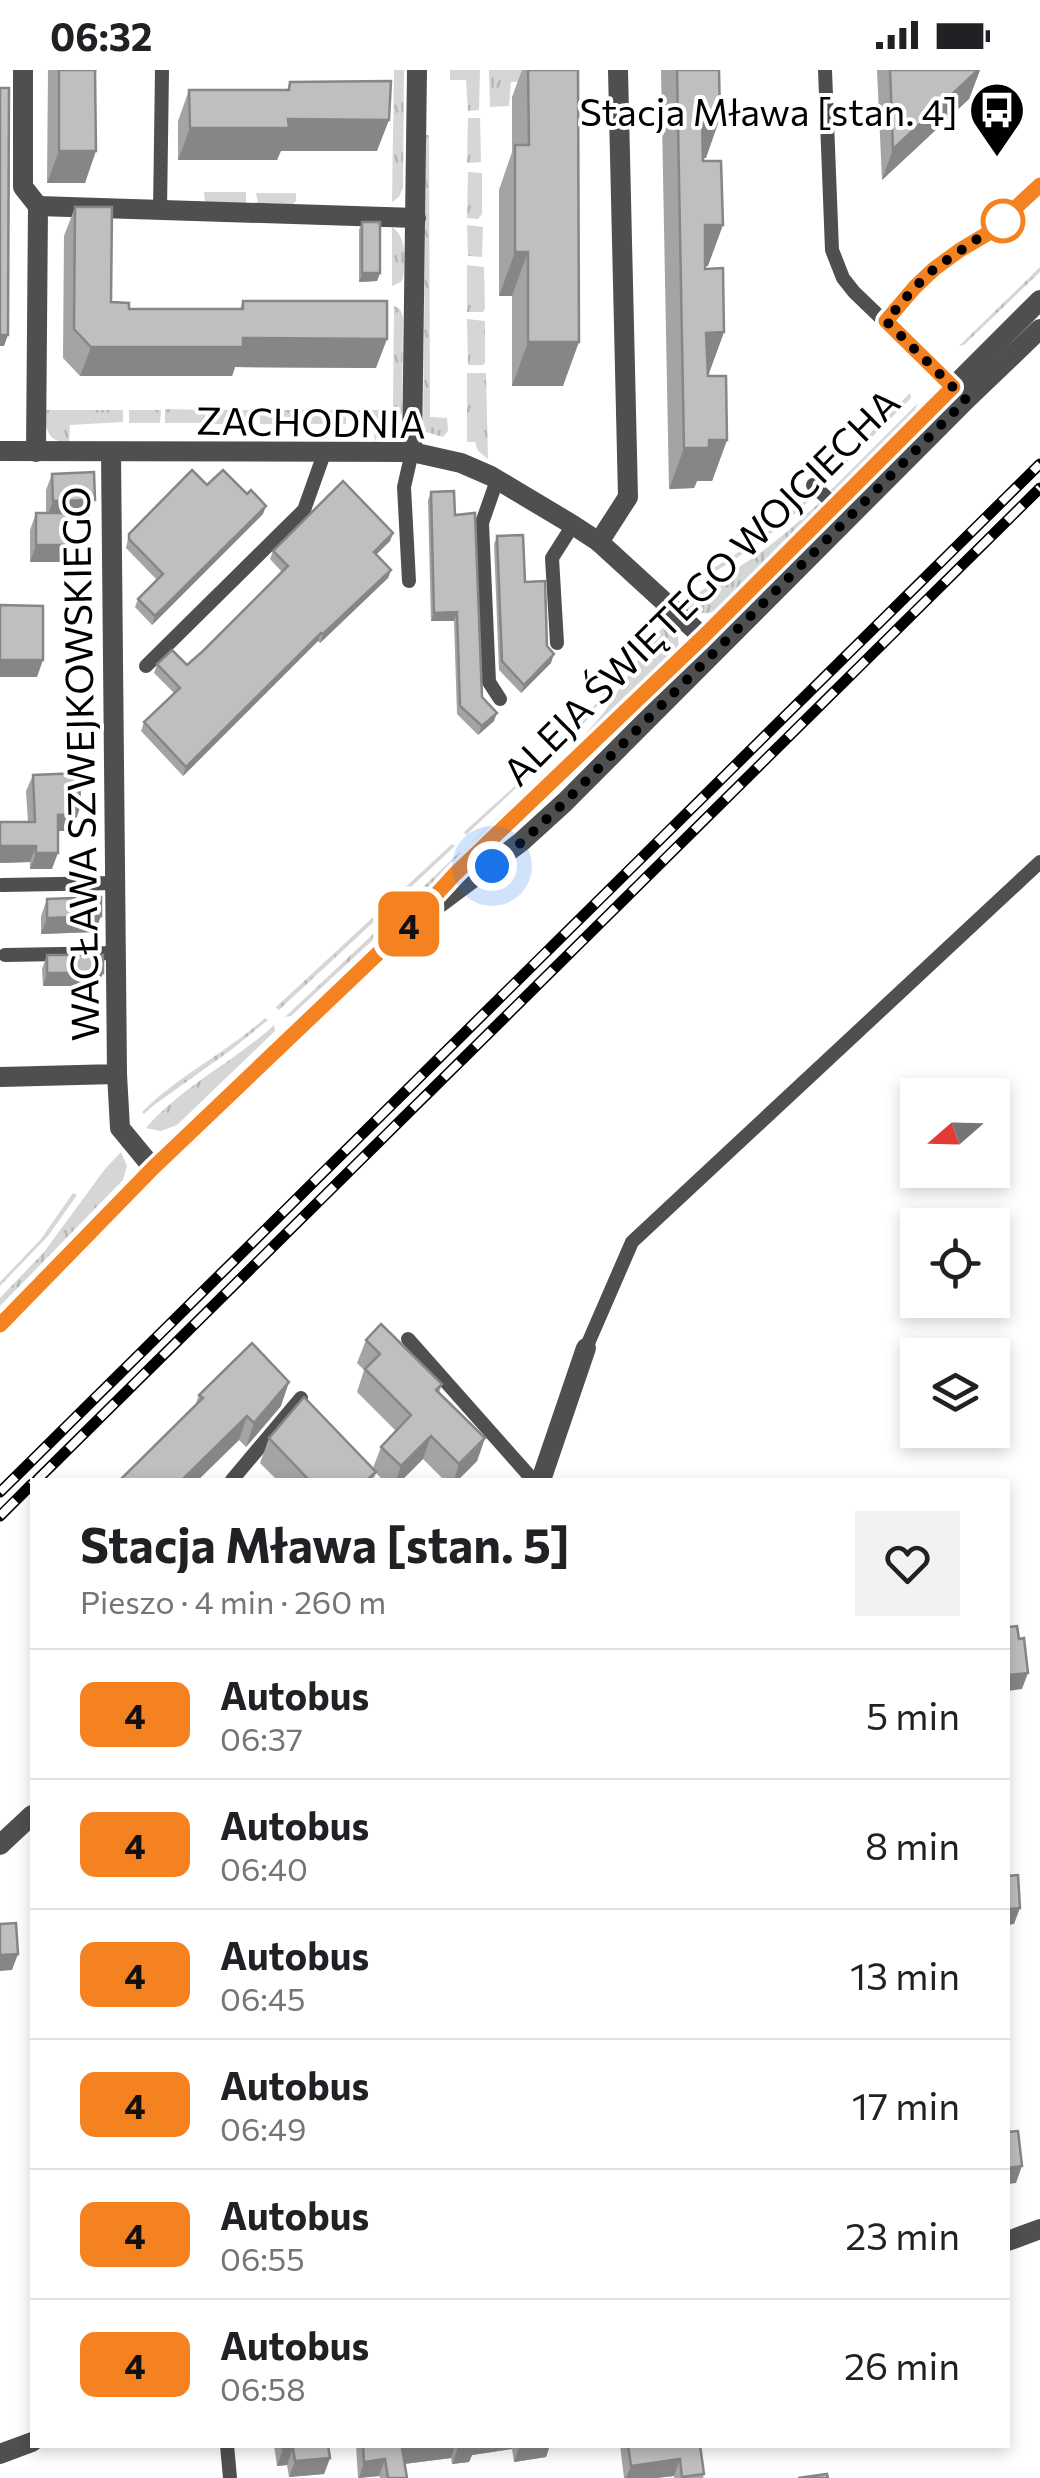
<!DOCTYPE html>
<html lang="pl">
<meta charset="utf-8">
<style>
:root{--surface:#fff;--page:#f2f2f2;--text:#202124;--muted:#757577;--line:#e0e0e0}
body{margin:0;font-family:Commissioner,sans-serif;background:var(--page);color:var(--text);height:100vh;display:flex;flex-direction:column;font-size:38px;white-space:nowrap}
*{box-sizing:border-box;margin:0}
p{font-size:32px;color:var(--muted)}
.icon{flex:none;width:55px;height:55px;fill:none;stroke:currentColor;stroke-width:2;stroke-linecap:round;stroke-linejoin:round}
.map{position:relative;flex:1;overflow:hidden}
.side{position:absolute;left:30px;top:1408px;width:980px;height:970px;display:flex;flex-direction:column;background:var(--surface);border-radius:0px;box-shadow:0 5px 15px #0003}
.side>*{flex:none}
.badge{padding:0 20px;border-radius:15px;font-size:35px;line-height:65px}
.needle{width:65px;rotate:250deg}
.buttons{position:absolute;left:900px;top:1008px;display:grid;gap:20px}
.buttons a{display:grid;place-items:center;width:110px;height:110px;border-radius:0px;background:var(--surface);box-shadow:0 5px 15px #0003;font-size:50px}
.you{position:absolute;width:50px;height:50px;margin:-25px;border:8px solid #fff;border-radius:50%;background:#1a73e8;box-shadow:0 0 0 15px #1a73e833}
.map>.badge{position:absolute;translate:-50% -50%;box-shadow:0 0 0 5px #fff}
.round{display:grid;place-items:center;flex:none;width:105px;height:105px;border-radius:0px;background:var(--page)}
.headline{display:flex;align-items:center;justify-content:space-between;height:170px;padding:0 50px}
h1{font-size:48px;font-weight:700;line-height:75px}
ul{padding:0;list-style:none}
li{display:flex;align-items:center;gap:30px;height:130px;padding:0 50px;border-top:2px solid var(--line)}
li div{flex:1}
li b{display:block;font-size:38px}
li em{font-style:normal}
li .badge{min-width:110px;font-weight:700;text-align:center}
.status{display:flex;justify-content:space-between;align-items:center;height:70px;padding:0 50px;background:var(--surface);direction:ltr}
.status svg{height:28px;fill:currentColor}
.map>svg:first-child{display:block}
</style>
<div class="status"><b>06:32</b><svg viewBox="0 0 49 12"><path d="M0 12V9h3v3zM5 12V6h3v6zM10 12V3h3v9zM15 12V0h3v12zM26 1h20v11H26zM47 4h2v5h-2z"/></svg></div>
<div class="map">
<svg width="1040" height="2408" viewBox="0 0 1040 2408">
<defs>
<pattern id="grass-tufts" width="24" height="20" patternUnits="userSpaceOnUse" patternTransform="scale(2.5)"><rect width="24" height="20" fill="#d6d6d6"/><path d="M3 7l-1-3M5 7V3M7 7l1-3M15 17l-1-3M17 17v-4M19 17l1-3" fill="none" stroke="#b6b6b6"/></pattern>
</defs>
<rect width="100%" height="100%" fill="#fff"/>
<g fill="url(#grass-tufts)">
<polygon points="394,0 404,0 403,117 399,127 392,132"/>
<polygon points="450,0 480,0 479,40 468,41 466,10 450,10"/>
<polygon points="489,0 559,0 536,11 511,12 509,36 490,37"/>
<polygon points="468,48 480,48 481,92 467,93"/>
<polygon points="426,65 429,65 430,347 447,348 448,361 443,367 423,361"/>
<polygon points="468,102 482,103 482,144 478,149 467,148"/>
<polygon points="204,122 246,122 246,133 205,133"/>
<polygon points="256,123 296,123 296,131 293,134 258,133"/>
<polygon points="467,155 483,157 482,187 468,186"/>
<path d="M392 157C408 168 405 190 403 208L401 212 392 216Z"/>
<polygon points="467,195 484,197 485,239 483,242 467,242"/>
<polygon points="1040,197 1040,202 964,275 959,276"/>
<polygon points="394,236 400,239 403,247 402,345 393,336"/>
<polygon points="467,249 485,251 485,293 483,295 468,295"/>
<polygon points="467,303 486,303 488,389 478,381 475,372 467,372"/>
<polygon points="910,323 911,328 824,415 821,413"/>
<polygon points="918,333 913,344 836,422 830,421"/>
<polygon points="165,339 206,340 206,353 165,353"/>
<path d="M45 340H123V352L70 355 69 372C47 373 45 358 45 340Z"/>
<polygon points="129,340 161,340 160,353 129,353"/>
<rect x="211" y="340" width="44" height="14"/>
<rect x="260" y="340" width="45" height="14"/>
<rect x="310" y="340" width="36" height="14"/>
<polygon points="351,340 385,340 375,372 373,355 351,354"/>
<path d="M810 425 813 427C775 464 733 492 687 518L684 515C731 489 772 462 810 425Z"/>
<path d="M819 433 820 438 719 540C705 545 696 545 684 536 705 514 732 503 757 485 779 470 799 451 819 433Z"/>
<path d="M650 551 653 552 621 604 582 656 466 765 464 762C502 727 543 693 579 654 607 623 628 586 650 551Z"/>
<path d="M668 552C676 560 679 565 679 577L477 772H472L582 668 605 641 651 571Z"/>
<polygon points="452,774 455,776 279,940 276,937"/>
<polygon points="460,782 461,788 291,946 285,947"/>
<path d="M265 948 268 950 231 980 154 1035 144 1044 142 1042C178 1006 227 982 265 948Z"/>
<path d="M274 955 275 961 177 1055 161 1061 146 1058C182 1016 234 992 274 955Z"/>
<polygon points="121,1082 127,1096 123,1110 0,1236 0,1228 44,1182 105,1099"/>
<polygon points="73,1123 77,1125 48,1166 0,1216 0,1212 41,1169"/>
</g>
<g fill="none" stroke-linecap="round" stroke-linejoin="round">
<g stroke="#4f4f4f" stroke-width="14">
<polyline points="825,0 832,180 843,208 854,222 958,322"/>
<polyline points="160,141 162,0"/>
<polyline points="885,251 915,217 934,199 987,163 1040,116"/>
<polyline points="497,410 482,453 489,612 500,629"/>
<polyline points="813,415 841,441"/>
<polyline points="409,511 404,417 412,382"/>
<polyline points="557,573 552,488 573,455"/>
<polyline points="146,596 304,440 325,381"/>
<polyline points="2,815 116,813"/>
<polyline points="5,885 117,883"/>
<polyline points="408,1269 533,1410"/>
<polyline points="586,1278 632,1172 1040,792"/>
<polyline points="232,1410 301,1328"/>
<polyline points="227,2375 230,2408"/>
</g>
<g stroke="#4f4f4f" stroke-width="20">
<polyline points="23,0 23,117 38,136 36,382"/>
<polyline points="38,136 416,148"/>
<polyline points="0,381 412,382 461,393 491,406 573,455 599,472 716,579"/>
<polyline points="412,382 417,0"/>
<polyline points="599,472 628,427 618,0"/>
<polyline points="117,1004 120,1058 153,1098"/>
<polyline points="0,1007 117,1004 111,383"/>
<polyline points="541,1410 586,1278"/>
<polyline points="0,1775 32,1745"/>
</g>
<g stroke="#4f4f4f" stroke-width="20">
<polyline points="438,834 521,772 565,732 966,330 1040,259"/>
<polyline points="0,1255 153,1098 410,853 455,804 703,567 1040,230"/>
<polyline points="1008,2171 1040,2159"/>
<polyline points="0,2384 32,2372"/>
</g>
<g stroke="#000" stroke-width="11">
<g id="rail">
<polyline points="37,1410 1040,418"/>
<polyline points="0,1422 1040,394"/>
<polyline points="0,1446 32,1414"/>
</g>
</g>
<use href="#rail" stroke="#fff" stroke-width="8" stroke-dasharray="22" stroke-linecap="butt"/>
</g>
<g fill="#a4a4a4">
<polygon points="48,0 97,0 96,2 85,113 47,113"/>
<polygon points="522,0 578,0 563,316 512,316 512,226 499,226 499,120 512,82 512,27"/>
<polygon points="661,0 719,0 706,88 703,88 708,196 705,196 724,262 709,303 707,303 727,370 712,411 697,411 694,418 669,419"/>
<polygon points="877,0 980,0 969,29 882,110"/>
<polygon points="290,12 377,81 280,81 277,90 178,90 178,51 189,20 287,20"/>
<polygon points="75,137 111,232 129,239 240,239 243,231 376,298 235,297 232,306 80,306 63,288 64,166"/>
<polygon points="362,152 380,203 377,211 359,212 359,160"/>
<polygon points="52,404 89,446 67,447 61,492 30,492 30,460 36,443 46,443 46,420"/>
<polygon points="207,415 263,444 152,555 135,537 138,529 157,510 126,478 129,464"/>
<polygon points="431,422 455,445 482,627 494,651 478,665 457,644 454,551 431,551 428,430"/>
<polygon points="393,463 390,471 376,484 391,500 388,508 320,573 318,571 183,706 141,661 144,652 175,624 154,603 157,594 187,595 203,581 282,502 270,489 273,481"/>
<polygon points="497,466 547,576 551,593 521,623 499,600 494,474"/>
<polygon points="33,705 74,755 71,755 68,761 58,761 52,799 30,799 30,792 0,793 0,752 28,752 26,721"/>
<polygon points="47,829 95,862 41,864 41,846"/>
<polygon points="47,885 98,916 43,916 42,899"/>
<polygon points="366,1270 442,1314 439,1323 485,1368 477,1391 458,1410 444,1410 423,1389 402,1410 383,1410 376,1403 373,1410 277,1410 260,1393 269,1368 373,1398 381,1377 396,1361 357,1322 364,1300 357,1293"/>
<polygon points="199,1325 281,1336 246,1377 239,1370 198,1410 120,1410 195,1336"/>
<polygon points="274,2375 328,2375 330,2388 324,2404 289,2407 287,2395 277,2396"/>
<polygon points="356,2375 550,2375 546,2387 514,2392 512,2379 472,2385 469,2392 452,2394 451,2388 404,2394 407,2408 380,2408 379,2406 358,2408"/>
<polygon points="620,2375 700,2375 704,2404 703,2408 674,2408 674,2406 656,2408 624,2408"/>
</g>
<g fill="#868686">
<polygon points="978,0 980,0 969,29 882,110 893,79"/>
<polygon points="702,48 720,48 706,88 687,89"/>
<polygon points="288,49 389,50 377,81 281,81 277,90 178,90 190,58"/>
<polygon points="59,81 96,81 85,113 47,113"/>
<polygon points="705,155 723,155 708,196 690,196"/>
<polygon points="515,182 528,182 512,226 499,226"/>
<polygon points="362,203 380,203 377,211 359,212"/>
<polygon points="724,262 709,303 692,304 706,263"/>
<polygon points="0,265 8,265 4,276 0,276"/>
<polygon points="243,268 387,269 376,298 235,297 232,306 80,306 91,277"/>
<polygon points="528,272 579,272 563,316 512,316"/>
<polygon points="709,370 727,370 712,411 697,411 694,418 669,419 684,378"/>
<polygon points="95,430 89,446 47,447 53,431"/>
<polygon points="266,436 263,444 152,555 155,546"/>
<polygon points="393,463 390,471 371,490 374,482"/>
<polygon points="36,475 67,475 61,492 30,492"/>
<polygon points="391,500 388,508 320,573 323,564"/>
<polygon points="457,542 454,551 431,551 434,543"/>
<polygon points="321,563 318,571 183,706 186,697"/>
<polygon points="554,584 551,593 521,623 524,615"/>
<polygon points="0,590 43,590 37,607 0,607"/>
<polygon points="497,643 494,651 478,665 482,656"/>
<polygon points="74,738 80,738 74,755 71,755 68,761 52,761 58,745"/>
<polygon points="0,776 36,776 30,792 0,793"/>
<polygon points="36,783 58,783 52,799 30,799"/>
<polygon points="101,846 95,862 41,864 47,848"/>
<polygon points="47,903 103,903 98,916 43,916"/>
<polygon points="289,1312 281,1336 246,1377 254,1353"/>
<polygon points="247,1346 239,1370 198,1410 182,1410"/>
<polygon points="431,1366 423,1389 402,1410 396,1410 401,1396"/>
<polygon points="485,1368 477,1391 458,1410 454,1410 459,1394"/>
<polygon points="1028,1603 1022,1619 1008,1621 1008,1605"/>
<polygon points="1020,1838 1014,1854 1008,1855 1008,1839"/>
<polygon points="18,1884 12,1900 0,1901 0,1885"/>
<polygon points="1022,2096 1016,2113 1008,2114 1008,2098"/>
<polygon points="427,2375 455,2375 451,2388 396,2395 402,2378"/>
<polygon points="472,2375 513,2375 512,2379 472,2385 469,2392 452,2394 458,2377"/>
<polygon points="520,2375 550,2375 546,2387 514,2392"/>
<polygon points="293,2378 287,2395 277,2396 283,2379"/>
<polygon points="330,2388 324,2404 289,2407 295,2391"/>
<polygon points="385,2389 379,2406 359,2408 364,2392"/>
<polygon points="680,2389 674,2406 656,2408 626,2408 631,2396"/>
</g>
<g fill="#bfbfbf" stroke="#868686" stroke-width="2.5">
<polygon points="59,0 95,0 96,81 59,81"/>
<polygon points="528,0 578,0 579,272 528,272 528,182 515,182 515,75 529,75"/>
<polygon points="677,0 719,0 720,48 702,48 703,91 721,91 723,155 705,155 705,199 723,198 724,262 706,263 707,285 708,306 726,306 727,370 709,370 709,378 684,378"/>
<polygon points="890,0 978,0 893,79"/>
<polygon points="391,11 389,50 288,49 289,58 190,58 189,20 289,20 290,12"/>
<polygon points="0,18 9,18 8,265 0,265"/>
<polygon points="75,137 112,137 111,232 129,233 129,239 243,239 243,231 387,231 387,269 243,268 243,277 91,277 74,259"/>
<rect x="362" y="152" width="18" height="51"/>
<polygon points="192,400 207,415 223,400 247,424 251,420 266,436 155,546 138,529 163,504 129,469 129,464"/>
<polygon points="94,402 95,430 53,431 52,404"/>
<polygon points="343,411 393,463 374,482 391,500 323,564 321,563 186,697 144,652 180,618 157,594 172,580 187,595 203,581 288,496 273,481"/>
<polygon points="454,421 455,445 475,443 482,627 497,643 482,656 460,636 457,542 434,543 431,422"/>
<rect x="36" y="443" width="31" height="32"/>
<polygon points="523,465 525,512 545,511 547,576 554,584 524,615 502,591 497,466"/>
<polygon points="0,535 43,536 43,590 0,590"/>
<polygon points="79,703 80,738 74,738 74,744 58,745 58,783 36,783 36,776 0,776 0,752 35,752 33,705"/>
<polygon points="101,827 101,846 47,848 47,829"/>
<rect x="47" y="885" width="56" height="18"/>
<polygon points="381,1254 442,1314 436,1320 485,1368 459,1394 431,1366 401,1396 381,1377 411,1345 365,1299 380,1284 366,1270"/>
<polygon points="252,1273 289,1312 254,1353 247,1346 182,1410 122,1410 121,1409 203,1328 199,1325"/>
<polygon points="304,1327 376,1402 367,1410 309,1410 269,1368"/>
<polygon points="1017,1556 1019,1569 1024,1568 1028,1603 1008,1605 1008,1557"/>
<polygon points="1018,1805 1020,1838 1008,1839 1008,1806"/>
<polygon points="16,1853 18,1884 0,1885 0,1854"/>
<polygon points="1018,2061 1022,2096 1008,2098 1008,2062"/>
<polygon points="282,2375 328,2375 330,2388 295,2391 293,2378 283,2379"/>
<polygon points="363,2375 427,2375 402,2378 407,2408 388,2408 385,2389 364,2392"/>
<polygon points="628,2375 700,2375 704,2404 682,2407 680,2389 631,2396"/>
<polygon points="827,2404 828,2408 798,2408"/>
</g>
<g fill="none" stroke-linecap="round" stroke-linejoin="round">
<g stroke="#fff" stroke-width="22">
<polyline id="line" points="0,1255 153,1098 410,853 455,804 703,567 953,317 886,251 915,217 934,199 960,180 987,164 1040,115"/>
</g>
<use href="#line" stroke="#f58220" stroke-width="15"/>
<polyline stroke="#000" stroke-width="10" stroke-dasharray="0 18" points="492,796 522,772 565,732 966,330 886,251 915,217 934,199 1003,151"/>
</g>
<defs>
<g id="bus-pin" transform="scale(2.875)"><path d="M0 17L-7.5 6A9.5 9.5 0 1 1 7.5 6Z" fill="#000" stroke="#fff"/><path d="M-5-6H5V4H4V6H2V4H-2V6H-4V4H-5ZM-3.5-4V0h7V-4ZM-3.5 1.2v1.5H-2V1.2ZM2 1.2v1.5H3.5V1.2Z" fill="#fff"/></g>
</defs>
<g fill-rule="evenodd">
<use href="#bus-pin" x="997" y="40"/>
</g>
<circle fill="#fff" stroke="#f58220" stroke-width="5" cx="1003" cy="151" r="20"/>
<g text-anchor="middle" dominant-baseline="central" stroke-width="8" stroke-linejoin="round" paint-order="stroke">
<g font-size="38" fill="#000" stroke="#fff" text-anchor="end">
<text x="958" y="40">Stacja Mława [stan. 4]</text>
</g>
<g font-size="38" fill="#000" stroke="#fff">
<text transform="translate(311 351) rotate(1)">ZACHODNIA</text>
<text transform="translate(700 516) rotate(-45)">ALEJA ŚWIĘTEGO WOJCIECHA</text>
<text transform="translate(79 694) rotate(-91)">WACŁAWA SZWEJKOWSKIEGO</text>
</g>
</g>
</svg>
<div class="buttons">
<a><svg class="needle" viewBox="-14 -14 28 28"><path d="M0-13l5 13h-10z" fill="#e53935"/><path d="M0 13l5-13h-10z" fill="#757577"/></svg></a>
<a><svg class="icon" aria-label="locate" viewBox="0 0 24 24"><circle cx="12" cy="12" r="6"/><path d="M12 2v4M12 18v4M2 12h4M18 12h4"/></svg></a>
<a><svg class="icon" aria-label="layers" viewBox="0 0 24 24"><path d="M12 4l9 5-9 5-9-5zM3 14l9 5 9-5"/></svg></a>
</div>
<div class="you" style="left:492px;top:796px"></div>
<b class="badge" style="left:409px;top:854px;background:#f58220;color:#111">4</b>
<section class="side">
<div class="headline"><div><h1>Stacja Mława [stan. 5]</h1><p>Pieszo · 4 min · 260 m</p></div><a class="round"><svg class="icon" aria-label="heart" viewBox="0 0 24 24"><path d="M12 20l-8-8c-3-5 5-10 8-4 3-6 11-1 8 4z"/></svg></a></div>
<ul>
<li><span class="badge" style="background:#f58220;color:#111">4</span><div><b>Autobus</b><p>06:37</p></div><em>5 min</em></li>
<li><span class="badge" style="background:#f58220;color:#111">4</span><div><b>Autobus</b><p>06:40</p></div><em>8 min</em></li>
<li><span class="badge" style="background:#f58220;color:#111">4</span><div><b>Autobus</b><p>06:45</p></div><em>13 min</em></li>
<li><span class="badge" style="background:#f58220;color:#111">4</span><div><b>Autobus</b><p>06:49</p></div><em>17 min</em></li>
<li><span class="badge" style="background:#f58220;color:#111">4</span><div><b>Autobus</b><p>06:55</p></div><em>23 min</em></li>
<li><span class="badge" style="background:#f58220;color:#111">4</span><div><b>Autobus</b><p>06:58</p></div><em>26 min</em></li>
</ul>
</section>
</div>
